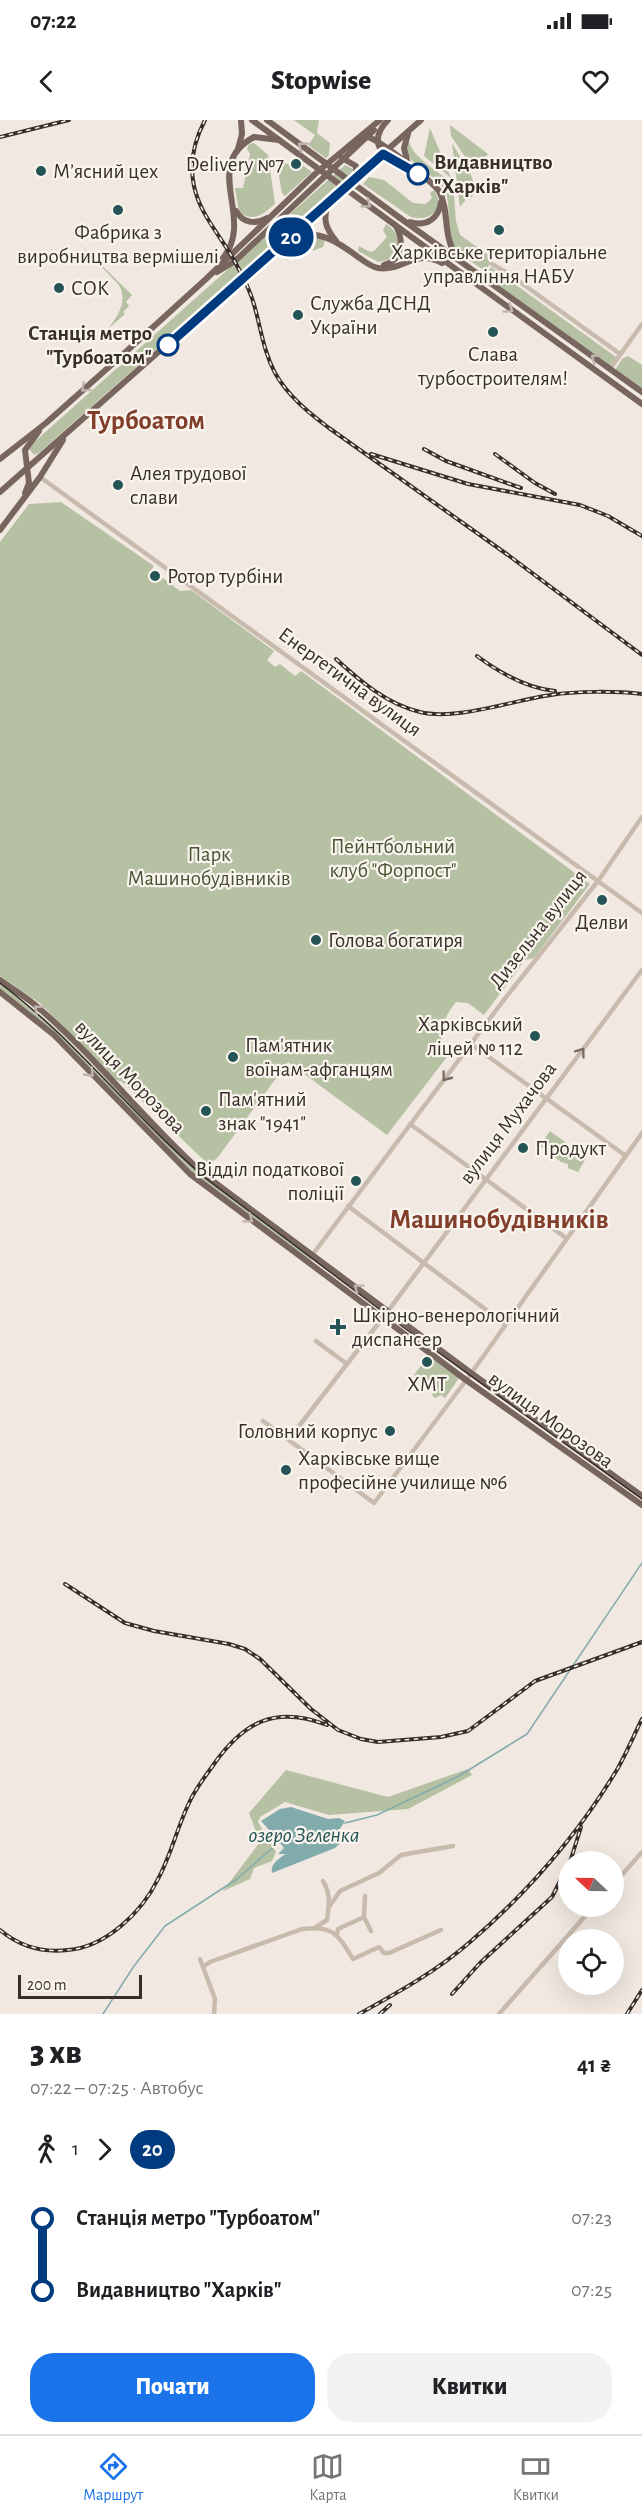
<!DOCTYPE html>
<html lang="uk">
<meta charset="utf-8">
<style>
:root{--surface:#fff;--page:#f2f2f2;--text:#202124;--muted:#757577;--line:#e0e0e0;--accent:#1a73e8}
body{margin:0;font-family:"Alegreya Sans",sans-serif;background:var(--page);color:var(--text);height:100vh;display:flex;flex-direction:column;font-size:22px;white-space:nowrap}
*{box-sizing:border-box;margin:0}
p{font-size:20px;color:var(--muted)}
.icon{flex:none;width:33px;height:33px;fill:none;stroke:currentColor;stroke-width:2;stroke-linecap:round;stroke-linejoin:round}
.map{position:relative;height:1894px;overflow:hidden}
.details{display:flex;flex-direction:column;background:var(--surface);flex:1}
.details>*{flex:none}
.badge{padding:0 12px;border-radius:20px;font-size:21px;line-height:39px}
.needle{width:39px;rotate:292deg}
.tools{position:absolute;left:558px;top:1731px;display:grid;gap:12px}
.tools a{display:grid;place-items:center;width:66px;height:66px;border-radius:50%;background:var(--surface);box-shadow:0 6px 24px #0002;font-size:30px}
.scale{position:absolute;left:18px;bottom:15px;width:124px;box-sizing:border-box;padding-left:6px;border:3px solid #382f2b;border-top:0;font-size:16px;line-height:21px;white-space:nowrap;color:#382f2b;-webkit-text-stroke:4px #f9f4ed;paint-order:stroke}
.map>.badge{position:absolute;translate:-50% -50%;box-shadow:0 0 0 3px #fff}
.legs{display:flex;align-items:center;gap:9px;height:66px;padding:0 30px;font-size:20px}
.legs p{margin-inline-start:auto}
.summary{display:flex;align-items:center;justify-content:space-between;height:102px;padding:0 30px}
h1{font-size:33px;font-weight:800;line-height:45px}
.cta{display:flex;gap:12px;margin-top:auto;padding:12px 30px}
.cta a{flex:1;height:69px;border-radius:24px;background:var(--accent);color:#fff;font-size:24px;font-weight:800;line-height:69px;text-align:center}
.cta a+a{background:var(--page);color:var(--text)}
ul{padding:0 30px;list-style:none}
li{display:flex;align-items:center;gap:21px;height:72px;font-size:22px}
li i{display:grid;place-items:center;width:9px;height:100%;margin:0 8px;background:currentColor}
li i::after{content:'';width:15px;height:15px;margin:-8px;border:4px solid;border-radius:50%;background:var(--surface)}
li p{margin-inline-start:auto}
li:first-child i{background:linear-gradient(#0000 50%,currentColor 0)}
li:last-child i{background:linear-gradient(currentColor 50%,#0000 0)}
.status{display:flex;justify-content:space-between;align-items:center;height:42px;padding:0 30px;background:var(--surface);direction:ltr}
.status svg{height:16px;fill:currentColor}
header{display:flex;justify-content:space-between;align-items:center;height:78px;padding:0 30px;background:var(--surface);font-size:27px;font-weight:800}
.tabs{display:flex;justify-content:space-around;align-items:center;height:84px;border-top:2px solid var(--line);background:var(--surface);font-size:16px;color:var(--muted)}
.tabs a{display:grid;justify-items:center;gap:3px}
.tabs .selected{color:var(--accent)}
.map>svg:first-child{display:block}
</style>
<div class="status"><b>07:22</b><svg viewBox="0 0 49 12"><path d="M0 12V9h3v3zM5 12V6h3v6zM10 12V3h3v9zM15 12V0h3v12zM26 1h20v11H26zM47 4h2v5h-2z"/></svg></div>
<header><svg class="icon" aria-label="back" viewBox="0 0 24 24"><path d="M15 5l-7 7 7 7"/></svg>Stopwise<svg class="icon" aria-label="heart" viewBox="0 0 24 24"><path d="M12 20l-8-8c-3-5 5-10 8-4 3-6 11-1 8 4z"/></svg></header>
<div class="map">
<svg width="642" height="1894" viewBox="0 0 642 1894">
<rect width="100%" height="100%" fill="#f1e9e1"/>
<g fill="#b6c0a2">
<polygon points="294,0 319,0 317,13 330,23 329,35 326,38 308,25 315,15"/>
<polygon points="450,5 488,34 474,50 451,16"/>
<polygon points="430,8 451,58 424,36"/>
<path d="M409 21C411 36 441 54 453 63L456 101 460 115 487 134 490 144 485 151C475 144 460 136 453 124 444 106 454 82 442 66 433 52 399 43 409 21Z"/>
<path d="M254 23 268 35 275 84C263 94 254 103 239 92L235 68H243L250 34 247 29 249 24Z"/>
<polygon points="452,23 470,53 477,70 469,80 467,78 460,87"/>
<polygon points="281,41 296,48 302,45 312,52 285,76 282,73 277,46"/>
<polygon points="345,45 353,49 354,53 351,57 40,332 34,335 29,329 33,323"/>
<path d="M369 57 384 60 413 83 425 84 428 82 432 78 430 73 434 70C447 89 430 102 411 97L363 64Z"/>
<path d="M386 104C401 114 401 127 391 139L378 142 358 131 359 126 370 132 374 131 387 117 383 110Z"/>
<path d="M317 117 325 121 323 127C312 132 296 133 288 140L283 139C282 118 301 118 317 117Z"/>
<path d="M79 123 132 175 126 182 129 186 123 192 125 194 108 209C118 195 128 182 119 165Z"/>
<polygon points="491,147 616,237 609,247 494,162 496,159 487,153"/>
<polygon points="628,236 642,245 642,270 615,250 622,239"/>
<path d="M61 382 154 446 148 454 150 456 155 449 162 454 157 461 159 462 163 458 180 471 191 470 274 531 267 540 275 547 280 544 295 556 301 551 590 764 534 838 525 840 484 895 468 883 456 882C445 896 439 909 442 927L450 933 387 1015 288 942 218 1037 209 1045 122 962 114 959 41 884 0 856V422L29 384Z"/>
<polygon points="0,862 60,912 183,1037 310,1134 306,1139 191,1053 56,916 0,869"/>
<polygon points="550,1011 565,1022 564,1026 586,1038 578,1052 568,1048 568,1044 561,1042 540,1026"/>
<polygon points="428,1236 459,1258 445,1278 441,1275 435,1278 432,1275 434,1270 414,1255"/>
<polygon points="468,1649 472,1655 408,1689 329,1695 285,1682 260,1697 258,1702 276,1732 272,1741 254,1748 250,1759 223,1771 260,1722 249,1693 286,1650 388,1677"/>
</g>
<path fill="#82abac" d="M291 1687 328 1699 339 1698 345 1701 334 1718V1721L343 1717 344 1720 335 1728 272 1753C270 1744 279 1738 286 1734H278L284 1728 281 1724 273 1723 271 1712 261 1701 280 1689Z"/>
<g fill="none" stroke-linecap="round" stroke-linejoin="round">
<g stroke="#82abac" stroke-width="1.5">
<polyline points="345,1703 377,1695 459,1656 527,1614 642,1443"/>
<polyline points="103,1894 134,1846 165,1806 237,1759 278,1723"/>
</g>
<g stroke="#c9baae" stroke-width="4.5">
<polyline points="492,144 509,154 620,234"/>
<polyline points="610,249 642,204"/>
<polyline points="40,357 642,793"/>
<polyline points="471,924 626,1036"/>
<polyline points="410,1004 566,1118"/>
<polyline points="348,1086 505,1204"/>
<polyline points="307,1142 503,881 598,761 642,697"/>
<polyline points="316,1221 347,1244"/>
<polyline points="263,1301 374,1383 470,1255 642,1013"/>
<polyline points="289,1319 388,1191 642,850"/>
<polyline points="614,1764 642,1732"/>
<polyline points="329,1787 340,1771 379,1753 401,1735 453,1726"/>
<polyline points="364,1797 371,1811"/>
<path d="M316 1807 327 1800C329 1785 331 1774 323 1761"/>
<polyline points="337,1814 338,1809 364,1797 365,1776"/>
<polyline points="200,1839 215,1879 214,1894"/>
<path d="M203 1847 210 1842 302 1809C334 1805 338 1815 353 1839L379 1827 384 1833H389L441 1810"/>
<polyline points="499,1894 594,1786"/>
</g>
<g stroke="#78665e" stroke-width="6">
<path d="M388 0C364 25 387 39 409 49"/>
<path d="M365 16C378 18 430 60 439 71 450 91 442 115 456 135"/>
<polyline points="238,29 242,14 241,0"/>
<polyline points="342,38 356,46 356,57"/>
<polyline points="408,44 404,28 408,14"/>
<path d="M328 86C322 100 327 110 336 121"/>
<path d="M236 91C243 103 255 105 267 98"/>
<polyline points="400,98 642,272"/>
<path d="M410 102C426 107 439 99 441 82"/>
<polyline points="395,105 642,284"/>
<path d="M294 117C319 109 338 122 358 137 364 141 371 147 378 148 403 152 414 128 442 143"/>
<path d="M223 138C256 98 200 46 254 17L279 20"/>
<path d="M384 145C402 140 404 123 397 108"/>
<polyline points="217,152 235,141 374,10"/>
<polyline points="0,339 46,303 119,238 206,159 315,54 380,0"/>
<polyline points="0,372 421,0"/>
<polyline points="25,373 29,363 25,330 39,311"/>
<polyline points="0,410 40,357 63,320"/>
<path d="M0 860C11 868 23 875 34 884 96 936 145 1002 206 1056L471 1253 642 1376"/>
<polyline points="0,872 54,915 190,1054 466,1260 642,1385"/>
</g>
<path stroke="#382f2b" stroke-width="1.5" d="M0 863C77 921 135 999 208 1060L403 1207 642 1379"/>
<g stroke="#382f2b" stroke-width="4">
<g id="rail">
<path d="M205 0C194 21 189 43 194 66 200 95 221 116 235 142 243 156 251 172 255 188 261 210 264 232 275 253 288 276 309 293 329 308L508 435 642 535"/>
<polyline points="0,17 69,0"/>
<polyline points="424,329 446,341 521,368"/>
<polyline points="371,334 468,364 580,385 608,396 642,416"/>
<polyline points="495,334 535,363 555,374"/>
<path d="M477 536C500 553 526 568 555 571"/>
<path d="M336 539C361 562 387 584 420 592 456 601 514 580 551 575 575 571 618 571 642 574"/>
<polyline points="65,1464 125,1503 154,1511 229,1524 245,1529 260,1539 311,1589 338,1610 361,1619 378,1622 441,1617 468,1611 535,1561 642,1522"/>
<polyline points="570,1742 581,1707"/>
<path d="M0 1810C19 1826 43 1833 68 1830 106 1827 142 1792 158 1759 171 1735 177 1708 189 1683 195 1669 205 1657 214 1644 244 1602 275 1585 327 1605"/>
<polyline points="452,1874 480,1843 552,1777 568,1745"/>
<path d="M359 1894C397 1873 437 1851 470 1822 527 1773 579 1713 618 1648 627 1632 634 1615 642 1599"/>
<polyline points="380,1894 390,1885"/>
<polyline points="627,1894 642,1870"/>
</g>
</g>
<use href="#rail" stroke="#f9f4ed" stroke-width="1.5" stroke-dasharray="4.5" stroke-linecap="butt"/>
<g stroke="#78665e" stroke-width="6">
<polyline points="252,0 395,105"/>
<polyline points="267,0 400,98"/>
</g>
</g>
<defs><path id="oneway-chevron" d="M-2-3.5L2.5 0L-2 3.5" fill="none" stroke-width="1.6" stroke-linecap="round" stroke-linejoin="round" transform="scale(1.5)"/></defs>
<g stroke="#bfb4ad">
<use href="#oneway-chevron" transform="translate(302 26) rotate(-144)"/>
<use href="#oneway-chevron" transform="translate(367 84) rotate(36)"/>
<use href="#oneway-chevron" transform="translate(509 189) rotate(35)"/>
<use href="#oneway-chevron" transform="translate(595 238) rotate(-144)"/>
<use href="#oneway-chevron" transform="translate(85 268) rotate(138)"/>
<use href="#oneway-chevron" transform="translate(38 889) rotate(-138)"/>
<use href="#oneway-chevron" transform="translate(90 953) rotate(46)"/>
<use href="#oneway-chevron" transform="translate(249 1099) rotate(37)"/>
<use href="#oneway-chevron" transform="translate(358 1168) rotate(-143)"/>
</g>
<g stroke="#796e66">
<use href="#oneway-chevron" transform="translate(581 932) rotate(-54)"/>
<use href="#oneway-chevron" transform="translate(446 957) rotate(127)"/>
</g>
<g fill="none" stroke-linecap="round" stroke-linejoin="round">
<g stroke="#fff" stroke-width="14">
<polyline id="line-1" points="168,225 383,34 418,54"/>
</g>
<use href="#line-1" stroke="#003b80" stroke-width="9"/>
</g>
<g fill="#245456" stroke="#f9f4ed" stroke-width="2">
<circle cx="296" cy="44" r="6"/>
<circle cx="41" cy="51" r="6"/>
<circle cx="118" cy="90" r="6"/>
<circle cx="499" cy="110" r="6"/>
<circle cx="59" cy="168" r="6"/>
<circle cx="298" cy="195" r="6"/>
<circle cx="493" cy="212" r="6"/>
<circle cx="118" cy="365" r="6"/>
<circle cx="155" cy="456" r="6"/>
<circle cx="602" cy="780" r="6"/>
<circle cx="316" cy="820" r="6"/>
<circle cx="535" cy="916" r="6"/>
<circle cx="233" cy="937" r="6"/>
<circle cx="206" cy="991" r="6"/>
<circle cx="523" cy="1028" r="6"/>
<circle cx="356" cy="1061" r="6"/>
<path d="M335 1198h6v6h6v6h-6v6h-6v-6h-6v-6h6z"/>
<circle cx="427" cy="1242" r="6"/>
<circle cx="390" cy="1311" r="6"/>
<circle cx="286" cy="1350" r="6"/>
</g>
<g fill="#fff" stroke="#003b80" stroke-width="3">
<circle cx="418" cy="54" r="10"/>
<circle cx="168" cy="225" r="10"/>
</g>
<g text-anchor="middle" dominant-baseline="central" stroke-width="4.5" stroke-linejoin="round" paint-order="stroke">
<g font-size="21" font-weight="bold" fill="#382f2b" stroke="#f9f4ed" text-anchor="start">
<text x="434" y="42">Видавництво<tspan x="434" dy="24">"Харків"</tspan></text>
<text x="152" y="213" text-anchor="end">Станція метро<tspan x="152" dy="24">"Турбоатом"</tspan></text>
</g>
<g font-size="21" fill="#382f2b" stroke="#f9f4ed" text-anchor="start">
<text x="284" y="44" text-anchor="end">Delivery №7</text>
<text x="53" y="51">М’ясний цех</text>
<text x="118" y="112" text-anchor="middle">Фабрика з<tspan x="118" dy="24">виробництва вермішелі</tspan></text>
<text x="499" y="132" text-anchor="middle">Харківське територіальне<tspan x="499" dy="24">управління НАБУ</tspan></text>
<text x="71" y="168">СОК</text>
<text x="310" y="183">Служба ДСНД<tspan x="310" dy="24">України</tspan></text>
<text x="493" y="234" text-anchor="middle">Слава<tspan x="493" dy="24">турбостроителям!</tspan></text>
<text x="130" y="353">Алея трудової<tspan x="130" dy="24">слави</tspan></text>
<text x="167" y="456">Ротор турбіни</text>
<text x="602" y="802" text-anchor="middle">Делви</text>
<text x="328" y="820">Голова богатиря</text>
<text x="523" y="904" text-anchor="end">Харківський<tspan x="523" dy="24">ліцей № 112</tspan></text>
<text x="245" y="925">Пам'ятник<tspan x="245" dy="24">воїнам-афганцям</tspan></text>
<text x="218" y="979">Пам'ятний<tspan x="218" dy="24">знак "1941"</tspan></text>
<text x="535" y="1028">Продукт</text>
<text x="344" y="1049" text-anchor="end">Відділ податкової<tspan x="344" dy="24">поліції</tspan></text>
<text x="352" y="1195">Шкірно-венерологічний<tspan x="352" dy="24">диспансер</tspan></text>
<text x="427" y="1264" text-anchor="middle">ХМТ</text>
<text x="378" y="1311" text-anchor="end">Головний корпус</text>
<text x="298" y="1338">Харківське вище<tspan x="298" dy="24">професійне училище №6</tspan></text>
</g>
<g font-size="21" fill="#382f2b" stroke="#f9f4ed">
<text transform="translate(350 562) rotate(36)">Енергетична вулиця</text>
<text transform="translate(538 809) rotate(-52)">Дизельна вулиця</text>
<text transform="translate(130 957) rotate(46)">вулиця Морозова</text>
<text transform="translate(508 1003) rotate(-53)">вулиця Мухачова</text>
<text transform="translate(551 1300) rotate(36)">вулиця Морозова</text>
</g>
<g font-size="21" fill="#485431" stroke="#f9f4ed">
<text x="393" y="726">Пейнтбольний<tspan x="393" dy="24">клуб "Форпост"</tspan></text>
<text x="209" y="734">Парк<tspan x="209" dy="24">Машинобудівників</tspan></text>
</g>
<g font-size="22" font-style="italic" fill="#245456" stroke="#f9f4ed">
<text x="304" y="1715">озеро Зеленка</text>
</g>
<g font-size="27" font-weight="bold" fill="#803e2b" stroke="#f9f4ed">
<text x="146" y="300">Турбоатом</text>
<text x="499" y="1099">Машинобудівників</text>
</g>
</g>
</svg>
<div class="tools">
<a><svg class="needle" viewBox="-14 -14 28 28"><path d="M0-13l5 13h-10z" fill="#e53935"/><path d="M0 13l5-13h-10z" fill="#757577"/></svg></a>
<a><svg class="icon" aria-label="locate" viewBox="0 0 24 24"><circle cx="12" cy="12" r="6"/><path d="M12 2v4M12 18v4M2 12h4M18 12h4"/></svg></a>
</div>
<div class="scale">200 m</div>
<b class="badge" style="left:291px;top:117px;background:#003b80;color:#fff">20</b>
</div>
<section class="details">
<div class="summary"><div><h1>3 хв</h1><p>07:22 – 07:25 · Автобус</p></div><b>41 ₴</b></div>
<div class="legs"><svg class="icon" aria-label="walk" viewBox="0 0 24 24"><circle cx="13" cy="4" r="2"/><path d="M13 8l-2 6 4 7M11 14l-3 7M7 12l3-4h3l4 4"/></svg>1<svg class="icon" aria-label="forward" viewBox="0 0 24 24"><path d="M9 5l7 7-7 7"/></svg><b class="badge" style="background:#003b80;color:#fff">20</b></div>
<ul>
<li><i style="color:#003b80"></i><b>Станція метро &quot;Турбоатом&quot;</b><p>07:23</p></li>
<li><i style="color:#003b80"></i><b>Видавництво &quot;Харків&quot;</b><p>07:25</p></li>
</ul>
<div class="cta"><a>Почати</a><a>Квитки</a></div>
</section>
<nav class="tabs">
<a class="selected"><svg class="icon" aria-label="directions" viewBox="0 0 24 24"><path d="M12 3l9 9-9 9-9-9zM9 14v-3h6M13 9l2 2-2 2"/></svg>Маршрут</a>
<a><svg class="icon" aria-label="map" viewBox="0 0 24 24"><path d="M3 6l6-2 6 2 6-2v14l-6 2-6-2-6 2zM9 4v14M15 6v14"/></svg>Карта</a>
<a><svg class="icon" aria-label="tickets" viewBox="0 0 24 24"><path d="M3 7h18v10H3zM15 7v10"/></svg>Квитки</a>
</nav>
